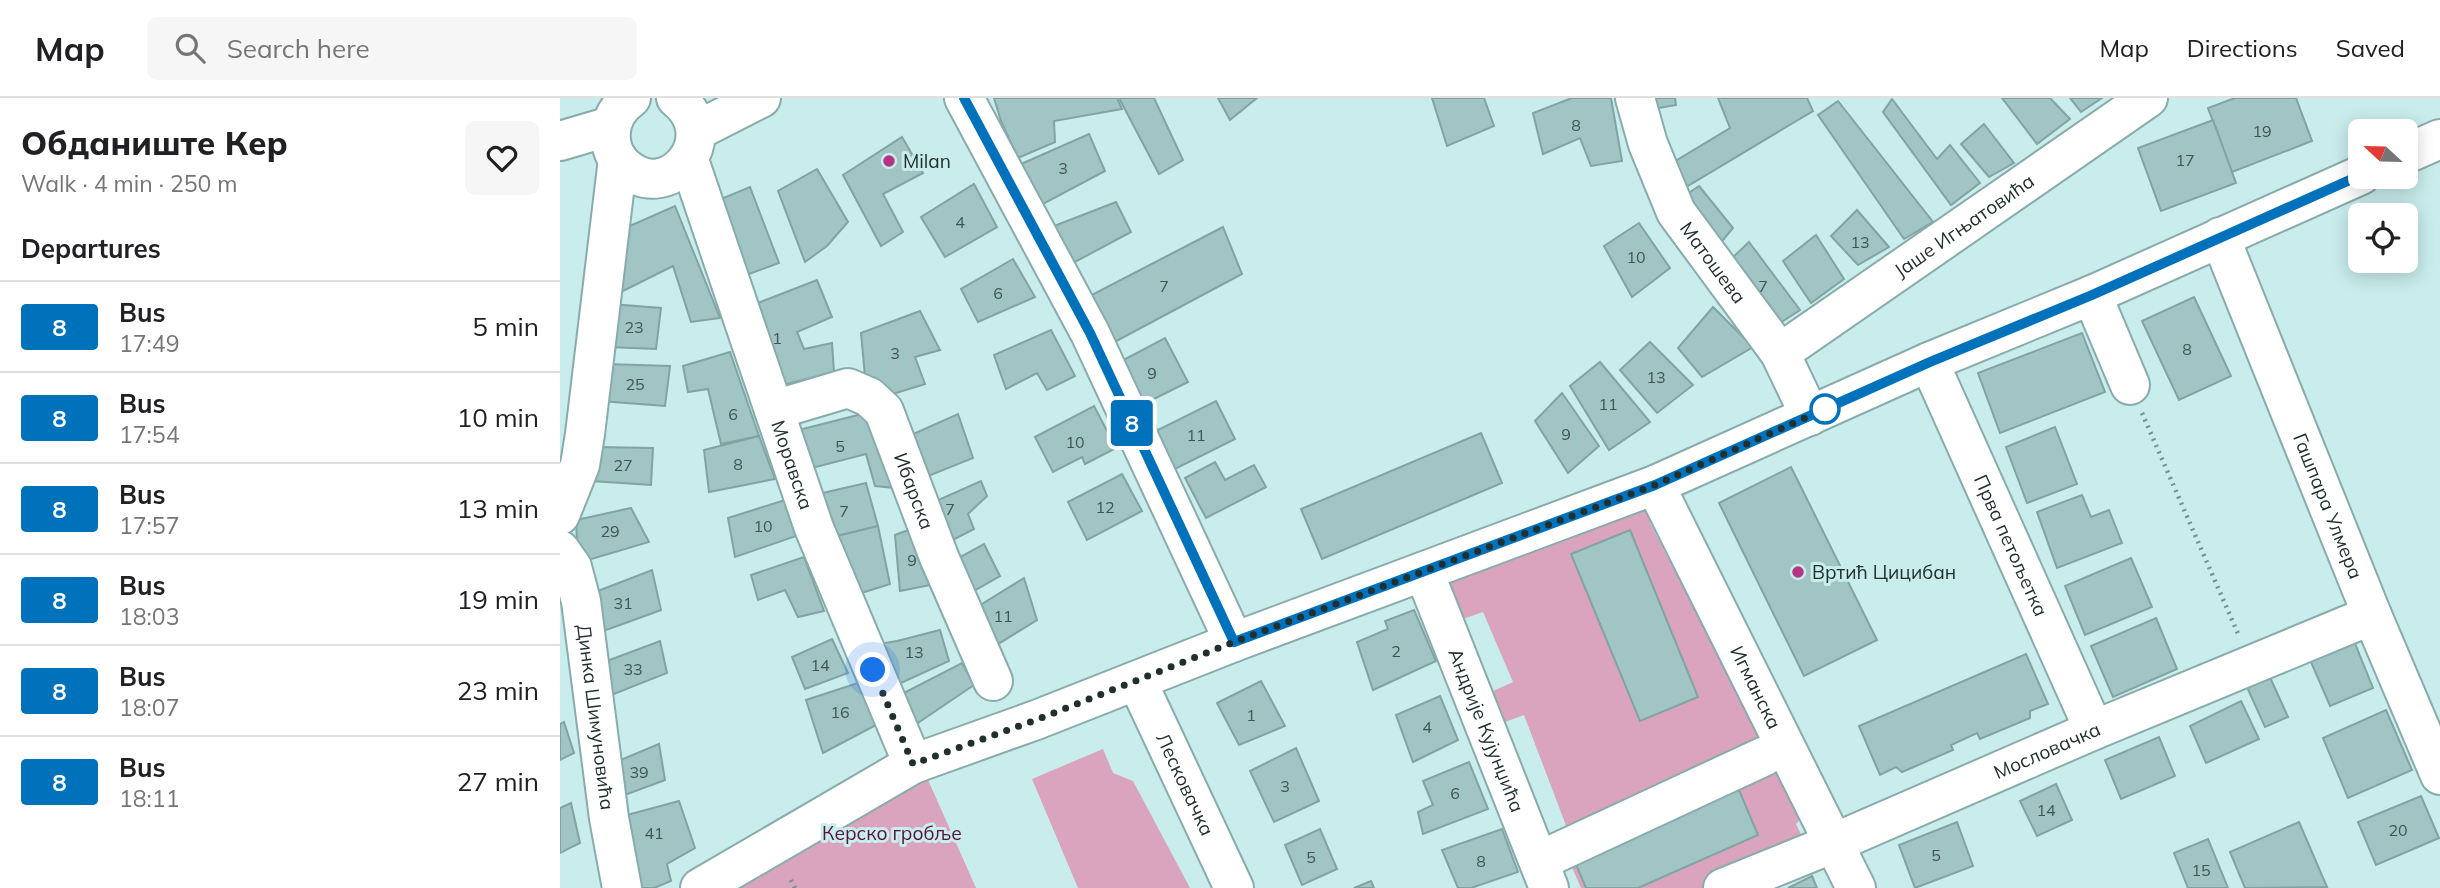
<!DOCTYPE html>
<meta charset="utf-8">
<style>
:root{--surface:#fff;--page:#f6f6f6;--text:#202124;--muted:#757577;--line:#e0e0e0}
body{margin:0;font-family:Mulish,sans-serif;background:var(--page);color:var(--text);height:100vh;display:flex;flex-direction:column;font-size:26px;white-space:nowrap}
*{box-sizing:border-box;margin:0}
p{font-size:23px;color:var(--muted)}
.icon{flex:none;width:38px;height:38px;fill:none;stroke:currentColor;stroke-width:2;stroke-linecap:round;stroke-linejoin:round}
.map{position:relative;flex:1;overflow:hidden}
.sheet{display:flex;flex-direction:column;background:var(--surface);width:560px}
.sheet>*{flex:none}
.badge{padding:0 14px;border-radius:5px;font-size:24px;line-height:46px}
.needle{width:46px;rotate:292deg}
.buttons{position:absolute;left:1788px;top:21px;display:grid;gap:14px}
.buttons a{display:grid;place-items:center;width:70px;height:70px;border-radius:10px;background:var(--surface);box-shadow:0 4px 18px #0003;font-size:35px}
.you{position:absolute;width:35px;height:35px;margin:-18px;border:5px solid #fff;border-radius:50%;background:#1a73e8;box-shadow:0 0 0 10px #1a73e833}
.map>.badge{position:absolute;translate:-50% -50%;box-shadow:0 0 0 4px #fff}
h2{padding:0 21px;font-size:26px;line-height:63px}
.round{display:grid;place-items:center;flex:none;width:74px;height:74px;border-radius:10px;background:var(--page)}
.overview{display:flex;align-items:center;justify-content:space-between;height:119px;padding:0 21px}
h1{font-size:33px;font-weight:800;line-height:52px}
ul{padding:0;list-style:none}
li{display:flex;align-items:center;gap:21px;height:91px;padding:0 21px;border-top:2px solid var(--line)}
li div{flex:1}
li b{display:block;font-size:26px}
li em{font-style:normal}
li .badge{min-width:77px;font-weight:700;text-align:center}
header{display:flex;align-items:center;gap:42px;box-sizing:border-box;height:98px;padding:0 35px;background:var(--surface);border-bottom:2px solid var(--line)}
header strong{font-size:33px}
nav{display:flex;gap:38px;margin-inline-start:auto;font-size:24px}
.search{width:490px;height:63px;background:var(--page);display:flex;align-items:center;gap:18px;box-sizing:border-box;padding:0 24px;border-radius:10px;color:var(--muted);font-size:26px}
main{display:flex;flex:1;min-height:0}
.map>svg:first-child{display:block}
</style>
<header>
<strong>Map</strong>
<div class="search"><svg class="icon" aria-label="search" viewBox="0 0 24 24"><circle cx="10" cy="10" r="6"/><path d="M15 15l6 6"/></svg>Search here</div>
<nav><a>Map</a><a>Directions</a><a>Saved</a></nav>
</header>
<main>
<section class="sheet">
<div class="overview"><div><h1>Обданиште Кер</h1><p>Walk · 4 min · 250 m</p></div><a class="round"><svg class="icon" aria-label="heart" viewBox="0 0 24 24"><path d="M12 20l-8-8c-3-5 5-10 8-4 3-6 11-1 8 4z"/></svg></a></div>
<h2>Departures</h2>
<ul>
<li><span class="badge" style="background:#0072bc;color:#fff">8</span><div><b>Bus</b><p>17:49</p></div><em>5 min</em></li>
<li><span class="badge" style="background:#0072bc;color:#fff">8</span><div><b>Bus</b><p>17:54</p></div><em>10 min</em></li>
<li><span class="badge" style="background:#0072bc;color:#fff">8</span><div><b>Bus</b><p>17:57</p></div><em>13 min</em></li>
<li><span class="badge" style="background:#0072bc;color:#fff">8</span><div><b>Bus</b><p>18:03</p></div><em>19 min</em></li>
<li><span class="badge" style="background:#0072bc;color:#fff">8</span><div><b>Bus</b><p>18:07</p></div><em>23 min</em></li>
<li><span class="badge" style="background:#0072bc;color:#fff">8</span><div><b>Bus</b><p>18:11</p></div><em>27 min</em></li>
</ul>
</section>
<div class="map">
<svg width="1880" height="790" viewBox="0 0 1880 790">
<rect width="100%" height="100%" fill="#c8edec"/>
<g fill="#daa3be">
<polygon points="1069,403 1077,416 1100,404 1105,416 1090,425 1210,657 1251,709 1236,726 1248,751 1149,790 1021,790 1007,758 1010,738 964,617 945,624 931,594 953,584 923,514 900,522 877,476"/>
<polygon points="543,651 553,675 573,683 630,790 518,790 472,681"/>
<polygon points="357,657 416,790 136,790"/>
</g>
<g fill="#a1c5c4" stroke="#81a4a3" stroke-width="2">
<polygon points="434,0 557,0 562,11 494,23 495,44 458,60 441,23"/>
<polygon points="559,0 594,0 623,62 599,76"/>
<polygon points="658,0 697,0 670,22"/>
<polygon points="872,0 924,0 934,28 887,48"/>
<polygon points="1012,0 1051,0 1062,63 1031,68 1020,40 983,56 973,15"/>
<polygon points="1084,0 1115,0 1116,7 1087,12"/>
<polygon points="1158,0 1247,0 1253,13 1116,95 1104,70 1170,30"/>
<polygon points="1442,0 1490,0 1510,21 1477,46"/>
<polygon points="1510,0 1542,0 1521,14"/>
<polygon points="1675,0 1736,0 1752,43 1672,74 1648,10"/>
<polygon points="1332,1 1377,61 1390,47 1420,85 1391,107 1323,14"/>
<polygon points="1278,3 1373,124 1344,141 1258,17"/>
<polygon points="1653,22 1676,85 1601,113 1578,50"/>
<polygon points="1424,26 1454,65 1429,79 1401,46"/>
<polygon points="529,36 545,73 483,106 461,66"/>
<polygon points="342,39 363,75 323,96 343,134 321,148 283,77"/>
<polygon points="257,71 288,124 267,148 245,164 218,93"/>
<polygon points="414,86 437,129 385,159 361,119"/>
<polygon points="1139,88 1173,130 1154,153 1117,103"/>
<polygon points="190,89 219,165 178,180 149,106"/>
<polygon points="556,104 571,134 513,165 494,128"/>
<polygon points="115,108 160,220 131,224 113,168 53,198 63,131"/>
<polygon points="1297,112 1329,149 1298,167 1271,138"/>
<polygon points="1079,125 1110,170 1072,199 1044,148"/>
<polygon points="663,129 682,176 547,248 526,200"/>
<polygon points="1256,137 1284,181 1251,205 1223,163"/>
<polygon points="1189,144 1240,212 1211,231 1167,165"/>
<polygon points="453,161 475,199 418,224 401,191"/>
<polygon points="257,182 272,219 237,234 244,251 272,245 274,274 219,288 185,210"/>
<polygon points="1634,199 1671,278 1619,302 1582,223"/>
<polygon points="51,206 101,210 96,251 48,249"/>
<polygon points="1153,209 1193,249 1142,279 1118,250"/>
<polygon points="360,213 380,252 355,259 365,286 320,300 306,289 301,235"/>
<polygon points="491,232 515,278 487,292 477,275 446,291 434,257"/>
<polygon points="1522,235 1545,294 1440,335 1418,275"/>
<polygon points="605,240 628,284 578,309 556,266"/>
<polygon points="1090,244 1133,287 1097,315 1060,272"/>
<polygon points="170,254 199,338 161,346 148,291 128,294 123,268"/>
<polygon points="1040,264 1090,324 1049,352 1010,288"/>
<polygon points="45,266 110,268 105,308 41,303"/>
<polygon points="1002,295 1039,348 1008,375 975,323"/>
<polygon points="656,303 675,341 615,371 596,333"/>
<polygon points="534,308 556,350 525,366 522,359 493,374 475,339"/>
<polygon points="306,315 336,390 315,388 306,356 244,372 231,334"/>
<polygon points="398,316 413,360 356,383 342,341"/>
<polygon points="1495,329 1517,386 1467,405 1446,349"/>
<polygon points="921,335 942,385 762,461 741,411"/>
<polygon points="199,338 215,381 149,394 144,352"/>
<polygon points="38,349 93,350 91,387 32,383"/>
<polygon points="655,364 665,382 694,367 706,389 646,420 625,380"/>
<polygon points="1231,369 1317,542 1244,578 1159,405"/>
<polygon points="562,376 582,413 527,442 508,404"/>
<polygon points="421,383 427,398 408,416 414,431 381,448 367,407"/>
<polygon points="306,385 318,428 265,441 250,398"/>
<polygon points="1522,397 1531,419 1549,412 1562,445 1497,470 1477,414"/>
<polygon points="225,402 239,437 175,459 168,420"/>
<polygon points="71,410 89,444 18,465 16,422"/>
<polygon points="318,428 330,486 292,498 265,441"/>
<polygon points="356,429 375,486 340,493 335,437"/>
<polygon points="1070,432 1138,599 1080,623 1011,456"/>
<polygon points="424,446 440,478 405,498 391,464"/>
<polygon points="244,459 264,513 238,519 225,492 198,502 191,477"/>
<polygon points="1571,460 1592,509 1525,537 1505,488"/>
<polygon points="92,472 101,512 49,531 31,535 25,498"/>
<polygon points="464,480 477,522 430,551 409,514"/>
<polygon points="854,512 876,563 813,592 797,544 828,531 825,523"/>
<polygon points="1596,520 1617,571 1553,599 1531,548"/>
<polygon points="380,532 389,563 332,589 319,546 337,543"/>
<polygon points="1792,538 1813,590 1770,608 1748,557"/>
<polygon points="272,541 288,575 245,591 232,559"/>
<polygon points="100,543 107,575 41,601 39,566"/>
<polygon points="1466,556 1488,606 1470,613 1470,620 1420,641 1417,635 1391,647 1393,652 1342,674 1336,669 1320,677 1299,628"/>
<polygon points="402,565 414,587 346,633 334,600"/>
<polygon points="1709,577 1728,619 1705,629 1686,587"/>
<polygon points="701,583 725,628 679,647 657,605"/>
<polygon points="298,585 316,627 263,655 246,602"/>
<polygon points="880,598 898,642 853,664 836,617"/>
<polygon points="1681,603 1699,641 1646,665 1630,628"/>
<polygon points="1826,612 1852,672 1788,700 1763,640"/>
<polygon points="4,624 14,655 0,662 0,626"/>
<polygon points="1599,639 1615,678 1561,701 1545,662"/>
<polygon points="99,646 105,682 62,698 51,666"/>
<polygon points="736,650 759,703 714,724 690,673"/>
<polygon points="909,664 928,711 863,736 858,714 873,707 863,683"/>
<polygon points="1176,685 1198,737 1078,790 1026,790 1012,757"/>
<polygon points="1496,686 1512,722 1477,738 1460,703"/>
<polygon points="1861,698 1879,740 1816,767 1798,724"/>
<polygon points="119,703 135,750 107,766 111,783 94,790 73,790 56,720"/>
<polygon points="11,705 20,745 0,755 0,710"/>
<polygon points="1397,724 1413,768 1355,790 1339,747"/>
<polygon points="1739,724 1767,789 1685,790 1670,754"/>
<polygon points="760,731 777,771 742,787 725,747"/>
<polygon points="942,731 958,774 911,790 898,790 882,752"/>
<polygon points="1648,741 1668,790 1628,790 1614,755"/>
<polygon points="1252,778 1257,790 1228,790"/>
<polygon points="811,783 814,790 794,790"/>
</g>
<g fill="none" stroke-linecap="round" stroke-linejoin="round">
<g stroke="#88acab" stroke-width="42">
<g id="minor">
<path d="M71 0C57 10 49 24 51 42 52 53 57 63 66 70 109 107 166 39 116 0"/>
<polyline points="404,0 530,235 674,544"/>
<path id="s1" d="M1075 0 1088 46 1116 114 1220 255 1250 318"/>
<polyline points="136,33 201,0"/>
<polyline points="0,43 51,28"/>
<polyline points="1846,56 1880,41"/>
<path id="s2" d="M129 62 254 430 353 666"/>
<path id="s3" d="M1660 139 1812 517 1880 677"/>
<polyline points="1532,197 1570,287"/>
<path id="s4" d="M1220 255 1588 0"/>
<path id="s5" d="M1369 264 1534 632"/>
<path id="s6" d="M214 312 288 290 309 299 324 313 379 459 433 583"/>
<path id="s7" d="M1095 387 1296 790"/>
<polyline points="0,417 20,367 25,336 58,61"/>
<path id="s8" d="M0 452 12 469 21 503 49 720 62 790"/>
<path id="s9" d="M864 474 989 790"/>
<path id="s10" d="M577 583 674 790"/>
<polyline points="979,763 1205,658"/>
<polyline points="140,790 353,666 476,622 674,544 1095,387 1369,264 1532,197 1801,77"/>
<path id="s11" d="M1163 790 1274 745 1534 632 1812 517"/>
</g>
</g>
<g stroke="#769090" stroke-width="4.5" stroke-dasharray="2 5" stroke-linecap="butt">
<polyline points="1582,315 1679,538"/>
<polyline points="231,782 235,790"/>
</g>
<use href="#minor" stroke="#fff" stroke-width="38"/>
</g>
<g fill="none" stroke-linecap="round" stroke-linejoin="round">
<g stroke="#fff" stroke-width="16">
<polyline id="line" points="404,0 530,235 674,544 1095,387 1370,264 1532,197 1801,77"/>
</g>
<use href="#line" stroke="#0072bc" stroke-width="10"/>
<polyline stroke="#212f2f" stroke-width="7" stroke-dasharray="0 12.6" points="313,572 353,666 476,622 674,544 1095,387 1274,307 1265,311"/>
</g>
<g fill="#b43581" stroke="#c8edec" stroke-width="2.5">
<circle cx="329" cy="63" r="7"/>
<circle cx="1238" cy="474" r="7"/>
</g>
<circle fill="#fff" stroke="#0072bc" stroke-width="3.5" cx="1265" cy="311" r="14"/>
<g text-anchor="middle" dominant-baseline="central" stroke-width="6" stroke-linejoin="round" paint-order="stroke">
<g font-size="16" fill="#415454">
<text x="1016" y="27">8</text>
<text x="1702" y="33">19</text>
<text x="1625" y="62">17</text>
<text x="503" y="70">3</text>
<text x="400" y="124">4</text>
<text x="1300" y="144">13</text>
<text x="1076" y="159">10</text>
<text x="604" y="188">7</text>
<text x="1203" y="188">7</text>
<text x="438" y="195">6</text>
<text x="74" y="229">23</text>
<text x="217" y="240">1</text>
<text x="1627" y="251">8</text>
<text x="335" y="255">3</text>
<text x="592" y="275">9</text>
<text x="1096" y="279">13</text>
<text x="75" y="286">25</text>
<text x="1048" y="306">11</text>
<text x="173" y="316">6</text>
<text x="1006" y="336">9</text>
<text x="636" y="337">11</text>
<text x="515" y="344">10</text>
<text x="280" y="348">5</text>
<text x="178" y="366">8</text>
<text x="63" y="367">27</text>
<text x="545" y="409">12</text>
<text x="390" y="411">7</text>
<text x="284" y="413">7</text>
<text x="203" y="428">10</text>
<text x="50" y="433">29</text>
<text x="352" y="462">9</text>
<text x="63" y="505">31</text>
<text x="443" y="518">11</text>
<text x="836" y="553">2</text>
<text x="354" y="554">13</text>
<text x="260" y="567">14</text>
<text x="73" y="571">33</text>
<text x="280" y="614">16</text>
<text x="691" y="617">1</text>
<text x="867" y="629">4</text>
<text x="79" y="674">39</text>
<text x="725" y="688">3</text>
<text x="895" y="695">6</text>
<text x="1486" y="712">14</text>
<text x="1838" y="732">20</text>
<text x="94" y="735">41</text>
<text x="1376" y="757">5</text>
<text x="751" y="759">5</text>
<text x="921" y="763">8</text>
<text x="1641" y="772">15</text>
</g>
<g font-size="19" fill="#212f2f" stroke="#c8edec" text-anchor="start">
<text x="343" y="63">Milan</text>
<text x="1252" y="474">Вртић Цицибан</text>
</g>
<g font-size="19" fill="#212f2f" stroke="#c8edec">
<text stroke="none"><textPath href="#s4" startOffset="224">Јаше Игњатовића</textPath></text>
<text stroke="none"><textPath href="#s1" startOffset="184">Матошева</textPath></text>
<text stroke="none"><textPath href="#s2" startOffset="322">Моравска</textPath></text>
<text stroke="none"><textPath href="#s6" startOffset="206">Ибарска</textPath></text>
<text stroke="none"><textPath href="#s3" startOffset="290">Гашпара Улмера</textPath></text>
<text stroke="none"><textPath href="#s5" startOffset="201">Прва петољетка</textPath></text>
<text stroke="none"><textPath href="#s7" startOffset="226">Игманска</textPath></text>
<text stroke="none"><textPath href="#s8" startOffset="173">Динка Шимуновића</textPath></text>
<text stroke="none"><textPath href="#s9" startOffset="170">Андрије Кујунџића</textPath></text>
<text stroke="none"><textPath href="#s11" startOffset="352">Мословачка</textPath></text>
<text stroke="none"><textPath href="#s10" startOffset="114">Лесковачка</textPath></text>
</g>
<g font-size="19" fill="#57113b" stroke="#c8edec">
<text x="332" y="735">Керско гробље</text>
</g>
</g>
</svg>
<div class="buttons">
<a><svg class="needle" viewBox="-14 -14 28 28"><path d="M0-13l5 13h-10z" fill="#e53935"/><path d="M0 13l5-13h-10z" fill="#757577"/></svg></a>
<a><svg class="icon" aria-label="locate" viewBox="0 0 24 24"><circle cx="12" cy="12" r="6"/><path d="M12 2v4M12 18v4M2 12h4M18 12h4"/></svg></a>
</div>
<div class="you" style="left:313px;top:572px"></div>
<b class="badge" style="left:572px;top:325px;background:#0072bc;color:#fff">8</b>
</div>
</main>
